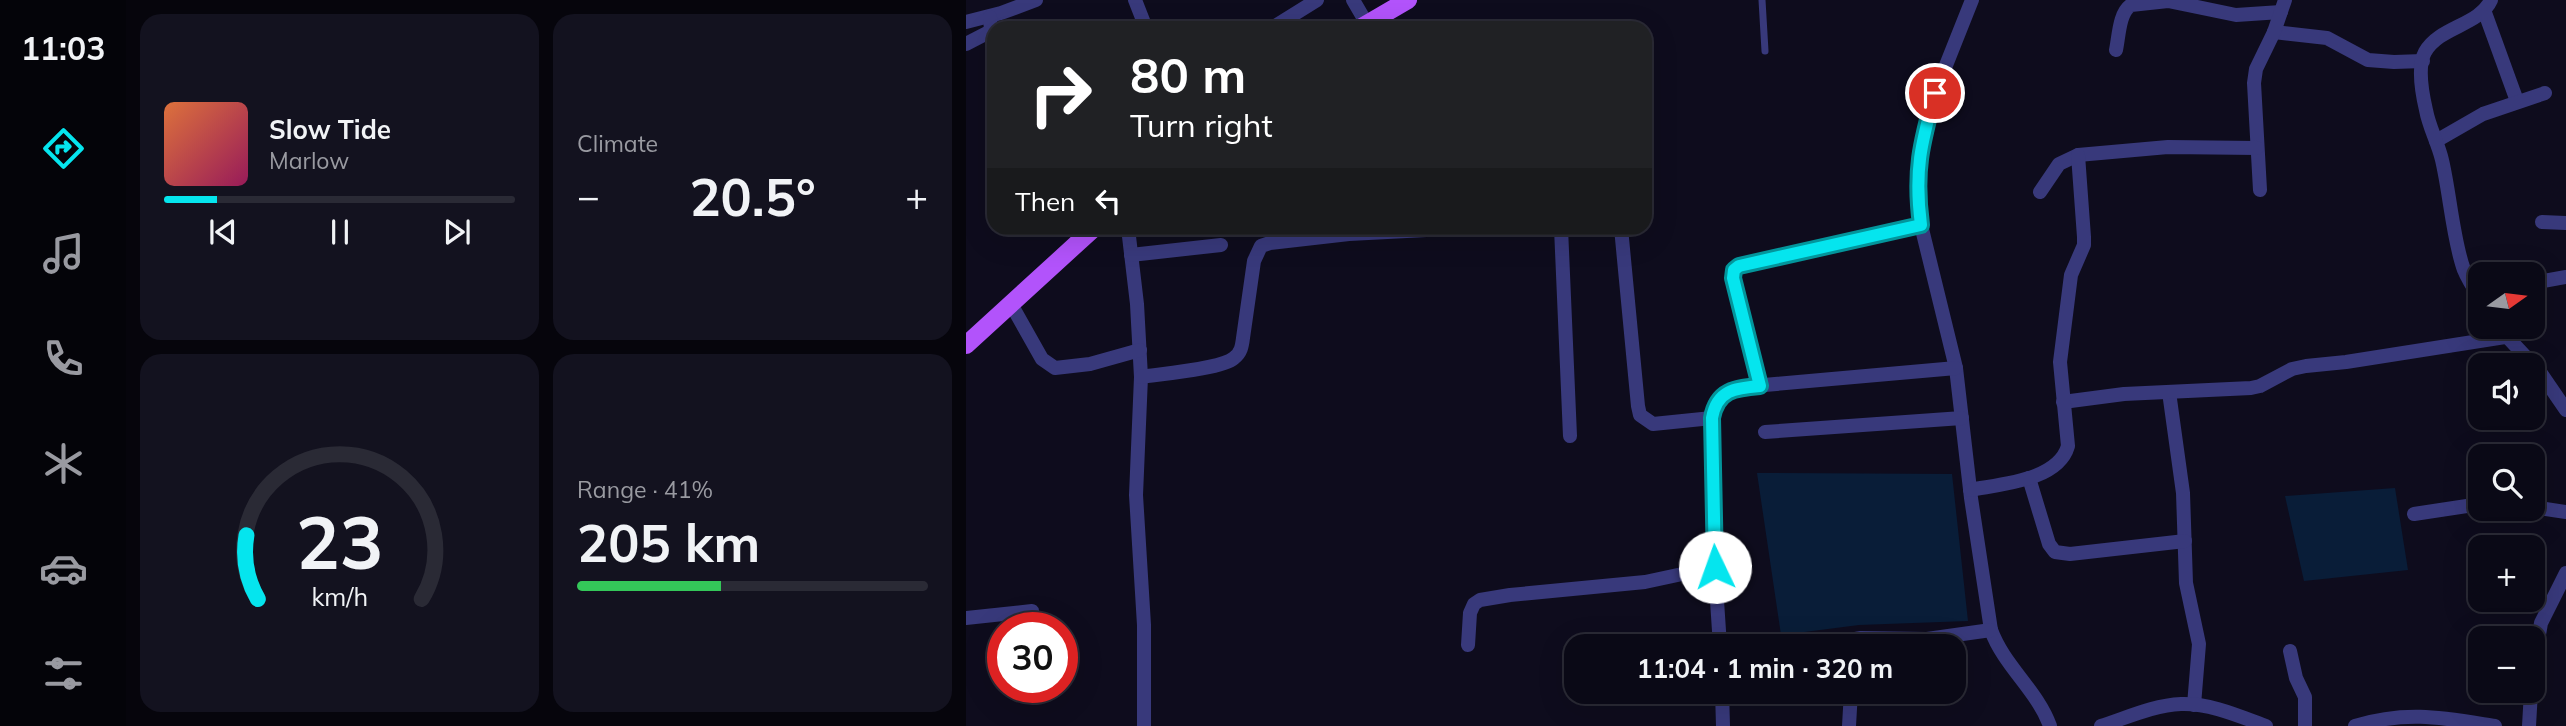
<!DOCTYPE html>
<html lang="en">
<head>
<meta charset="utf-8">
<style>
  :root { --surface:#0a0916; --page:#13121f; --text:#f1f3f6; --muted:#999aa1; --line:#2a2a35; --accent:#05e5ee }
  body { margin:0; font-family:Mulish,sans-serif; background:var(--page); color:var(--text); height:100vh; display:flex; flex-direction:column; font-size:26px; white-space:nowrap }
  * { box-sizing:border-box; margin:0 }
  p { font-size:23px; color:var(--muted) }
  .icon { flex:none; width:38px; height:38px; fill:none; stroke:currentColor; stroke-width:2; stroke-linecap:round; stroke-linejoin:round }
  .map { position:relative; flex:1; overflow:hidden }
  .sheet { display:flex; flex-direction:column; gap:14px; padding:14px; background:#06050c; width:840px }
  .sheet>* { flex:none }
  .banner { position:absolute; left:21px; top:21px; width:665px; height:214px; border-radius:21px; box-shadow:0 7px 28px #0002,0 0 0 2px var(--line); background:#202124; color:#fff; overflow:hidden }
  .needle { width:46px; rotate:76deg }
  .tools { position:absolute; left:1502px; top:262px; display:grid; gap:14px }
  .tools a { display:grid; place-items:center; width:77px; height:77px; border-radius:14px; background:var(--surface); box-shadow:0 7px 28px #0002,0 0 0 2px var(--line); font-size:35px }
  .speed { position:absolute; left:21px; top:612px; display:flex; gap:14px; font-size:35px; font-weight:700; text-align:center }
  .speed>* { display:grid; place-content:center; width:91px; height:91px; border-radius:50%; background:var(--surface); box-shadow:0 7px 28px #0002,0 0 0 2px var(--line); line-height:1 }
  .speed .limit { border:10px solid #d22; background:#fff; color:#111 }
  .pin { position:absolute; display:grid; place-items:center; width:60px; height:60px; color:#fff; margin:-30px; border:4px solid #fff; border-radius:50%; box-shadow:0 2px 7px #0007 }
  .me { position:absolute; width:77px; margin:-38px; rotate:357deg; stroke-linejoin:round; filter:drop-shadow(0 0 5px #0008) }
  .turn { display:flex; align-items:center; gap:24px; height:147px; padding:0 28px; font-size:32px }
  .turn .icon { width:91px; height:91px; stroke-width:2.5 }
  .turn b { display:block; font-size:49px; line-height:60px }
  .then { display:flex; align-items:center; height:66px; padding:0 28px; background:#0003; gap:14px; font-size:26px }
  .big { font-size:52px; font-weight:700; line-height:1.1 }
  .sheet .widget { flex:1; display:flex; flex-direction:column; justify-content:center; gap:10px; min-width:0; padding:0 24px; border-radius:21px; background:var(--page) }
  .sheet .dial { align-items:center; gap:0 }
  .dial svg { height:182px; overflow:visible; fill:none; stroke:var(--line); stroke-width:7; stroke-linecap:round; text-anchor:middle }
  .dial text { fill:var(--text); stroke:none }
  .song { display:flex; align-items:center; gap:21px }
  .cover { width:84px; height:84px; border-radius:10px; background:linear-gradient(135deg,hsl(20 70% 55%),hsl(330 70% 35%)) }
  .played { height:7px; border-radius:4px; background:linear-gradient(90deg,var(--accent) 15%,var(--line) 15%) }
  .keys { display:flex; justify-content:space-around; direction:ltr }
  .heat { display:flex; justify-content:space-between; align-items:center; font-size:38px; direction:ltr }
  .charge { height:10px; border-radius:5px; background:linear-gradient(90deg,#34c759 41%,var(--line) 0) }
  .sheet .tiles { flex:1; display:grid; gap:14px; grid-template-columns:repeat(2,1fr) }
  .trip { position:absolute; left:598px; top:634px; width:402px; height:70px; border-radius:21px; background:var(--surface); box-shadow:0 7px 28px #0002,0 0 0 2px var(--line); font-weight:700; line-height:70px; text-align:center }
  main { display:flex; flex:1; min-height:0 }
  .tab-bar { display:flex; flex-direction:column; width:126px; justify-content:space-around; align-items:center; background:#040409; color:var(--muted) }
  .tab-bar .icon { width:49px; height:49px }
  .tab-bar .on { color:var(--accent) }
  .tab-bar b { font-size:32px; color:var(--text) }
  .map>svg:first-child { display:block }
  .water { fill:#091d38 }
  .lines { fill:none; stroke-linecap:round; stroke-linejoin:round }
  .service { stroke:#38397b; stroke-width:7 }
  .minor { stroke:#38397b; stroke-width:14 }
  .primary { stroke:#b253fb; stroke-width:18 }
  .route-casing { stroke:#03959b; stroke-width:18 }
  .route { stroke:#05e5ee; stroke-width:12 }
</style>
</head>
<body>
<main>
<nav class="tab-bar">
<b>11:03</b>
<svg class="icon on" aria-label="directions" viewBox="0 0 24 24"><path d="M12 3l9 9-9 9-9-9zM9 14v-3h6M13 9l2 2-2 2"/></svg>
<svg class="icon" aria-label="music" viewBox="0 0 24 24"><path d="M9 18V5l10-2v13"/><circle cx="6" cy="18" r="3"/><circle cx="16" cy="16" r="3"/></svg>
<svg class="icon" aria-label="phone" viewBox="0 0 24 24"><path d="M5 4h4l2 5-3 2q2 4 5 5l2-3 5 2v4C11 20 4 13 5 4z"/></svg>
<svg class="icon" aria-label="climate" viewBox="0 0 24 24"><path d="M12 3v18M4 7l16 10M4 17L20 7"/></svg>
<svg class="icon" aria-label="car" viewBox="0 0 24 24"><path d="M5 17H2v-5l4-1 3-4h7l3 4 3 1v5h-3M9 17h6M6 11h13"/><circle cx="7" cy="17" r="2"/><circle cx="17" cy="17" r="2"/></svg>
<svg class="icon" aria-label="filters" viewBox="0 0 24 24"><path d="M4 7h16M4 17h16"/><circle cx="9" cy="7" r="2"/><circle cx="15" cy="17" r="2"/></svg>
</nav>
<section class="sheet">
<div class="tiles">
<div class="widget">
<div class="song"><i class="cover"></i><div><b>Slow Tide</b><p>Marlow</p></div></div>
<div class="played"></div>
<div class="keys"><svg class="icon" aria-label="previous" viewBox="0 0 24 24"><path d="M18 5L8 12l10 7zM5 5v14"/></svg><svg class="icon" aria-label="pause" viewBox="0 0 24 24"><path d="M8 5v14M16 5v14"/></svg><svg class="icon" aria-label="next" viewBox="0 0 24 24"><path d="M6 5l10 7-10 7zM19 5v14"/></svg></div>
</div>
<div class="widget"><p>Climate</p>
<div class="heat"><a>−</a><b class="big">20.5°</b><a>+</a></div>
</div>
<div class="widget dial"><svg viewBox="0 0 100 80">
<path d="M14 69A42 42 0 1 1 86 69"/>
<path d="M14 69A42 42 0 0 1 9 41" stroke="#05e5ee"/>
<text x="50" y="56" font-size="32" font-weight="700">23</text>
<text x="50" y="72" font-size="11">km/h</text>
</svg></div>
<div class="widget"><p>Range · 41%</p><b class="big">205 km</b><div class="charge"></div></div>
</div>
</section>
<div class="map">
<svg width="1600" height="726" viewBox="0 0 1600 726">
  <rect width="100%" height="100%" fill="#0e0c1d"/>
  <!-- water -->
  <g class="water">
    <polygon points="791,473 986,474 1002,621 893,625 815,635"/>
    <polygon points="1429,488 1442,570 1338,581 1319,496"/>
  </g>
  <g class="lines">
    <!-- service -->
    <polyline class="service" points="796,0 799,51"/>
    <!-- minor -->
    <g class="minor">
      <polyline points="169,0 180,28"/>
      <polyline points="387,0 401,24"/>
      <path d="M1006,0L969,93L952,167V196L955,225L990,368L1005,498L1025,630C1038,666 1071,690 1084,726"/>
      <polyline points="1518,10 1551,101"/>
      <polyline points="0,22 35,13 70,0"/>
      <polyline points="306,28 351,0"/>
      <polyline points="1308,32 1361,38 1402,60 1428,62 1457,61"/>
      <polyline points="0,44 25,31 24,17"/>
      <path d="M1150,50C1153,36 1153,13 1165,5L1202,1L1270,15L1315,12"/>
      <polyline points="1470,141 1517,114 1579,93"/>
      <polyline points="1294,190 1288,83 1290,69 1308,32 1319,0"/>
      <polyline points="1074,192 1093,164 1112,155 1202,147 1291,148"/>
      <polyline points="1576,222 1600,223"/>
      <polyline points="162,228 171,304 175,377 170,495 178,625 178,726"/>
      <polyline points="595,228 604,436"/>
      <polyline points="655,228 672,406 674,415 687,424 746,418"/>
      <polyline points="165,255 255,245"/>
      <polyline points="1566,283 1600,277"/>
      <path d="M1514,298C1508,289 1502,280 1498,270C1487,240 1484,194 1476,160C1472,143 1463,127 1460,110C1456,93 1451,67 1459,52C1474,26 1513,26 1525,0"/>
      <polyline points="45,304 76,359 89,368 124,364 174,350"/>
      <polyline points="1532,327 1574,372 1600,410"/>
      <path d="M175,377C194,374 256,369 268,358C275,353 276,346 277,338L288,261L295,246L304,243L383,234L499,228"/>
      <polyline points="794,386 767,278 768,270 773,266 955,225"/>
      <polyline points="1203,392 1217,493 1220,583 1233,644 1228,705"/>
      <polyline points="1097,402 1158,394 1285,388 1294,386 1326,369 1340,366 1380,362 1539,337"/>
      <polyline points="799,432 996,418"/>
      <polyline points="1063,478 1083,544 1089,552 1104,554 1219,541"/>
      <path d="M1004,490C1034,484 1092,481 1102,446L1094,362L1105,275L1118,245V237L1112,155"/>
      <polyline points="1566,507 1600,512"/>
      <polyline points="1448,514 1514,504"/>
      <polyline points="0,618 66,611"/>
      <polyline points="502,645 504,613 508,604 514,600 544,595 679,582 749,567"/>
      <polyline points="753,645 809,646"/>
      <path d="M754,646L747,540L746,418C750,392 763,390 787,386L990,368"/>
      <polyline points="849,646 895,638 961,639 1025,630"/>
      <polyline points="1324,651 1330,678 1339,697 1339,726"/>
      <polyline points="1566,676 1575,623 1600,573"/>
      <polyline points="756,691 757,726"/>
      <polyline points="883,726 885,691"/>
      <path d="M1135,726C1160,718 1188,705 1215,704C1244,703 1273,716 1300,726"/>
      <path d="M1389,726C1441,710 1478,718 1529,726"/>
      <polyline points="1563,726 1565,691"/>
    </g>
    <!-- primary -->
    <g class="primary">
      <polyline points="394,28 442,0"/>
      <polyline points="0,345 128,228"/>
    </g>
  </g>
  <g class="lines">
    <!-- route casing -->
    <g class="route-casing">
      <path id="route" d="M749,567L746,418C751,390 769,388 794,386L767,278L768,270L773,266L955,225C948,171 955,144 969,93"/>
    </g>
    <!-- route -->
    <use href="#route" class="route"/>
  </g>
</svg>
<div class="tools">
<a><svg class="needle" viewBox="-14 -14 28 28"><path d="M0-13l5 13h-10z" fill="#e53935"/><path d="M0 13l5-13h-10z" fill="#999aa1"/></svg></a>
<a><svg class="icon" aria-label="sound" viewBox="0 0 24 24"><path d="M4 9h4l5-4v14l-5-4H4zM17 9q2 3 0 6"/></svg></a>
<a><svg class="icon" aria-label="search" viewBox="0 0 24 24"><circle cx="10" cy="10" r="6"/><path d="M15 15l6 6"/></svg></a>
<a>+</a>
<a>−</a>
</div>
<div class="speed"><div class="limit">30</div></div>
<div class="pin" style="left:969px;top:93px;background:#d93025"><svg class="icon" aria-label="arrive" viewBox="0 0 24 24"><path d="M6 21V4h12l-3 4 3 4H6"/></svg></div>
<svg class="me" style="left:749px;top:567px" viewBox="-20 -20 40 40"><circle r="19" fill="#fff"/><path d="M0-13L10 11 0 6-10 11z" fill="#05e5ee"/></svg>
<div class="trip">11:04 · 1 min · 320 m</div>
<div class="banner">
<div class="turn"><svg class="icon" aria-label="right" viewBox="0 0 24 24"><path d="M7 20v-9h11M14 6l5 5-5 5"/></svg><div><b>80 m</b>Turn right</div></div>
<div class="then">Then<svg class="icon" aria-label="left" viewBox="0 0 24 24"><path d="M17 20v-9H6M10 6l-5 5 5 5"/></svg></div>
</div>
</div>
</main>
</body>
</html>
